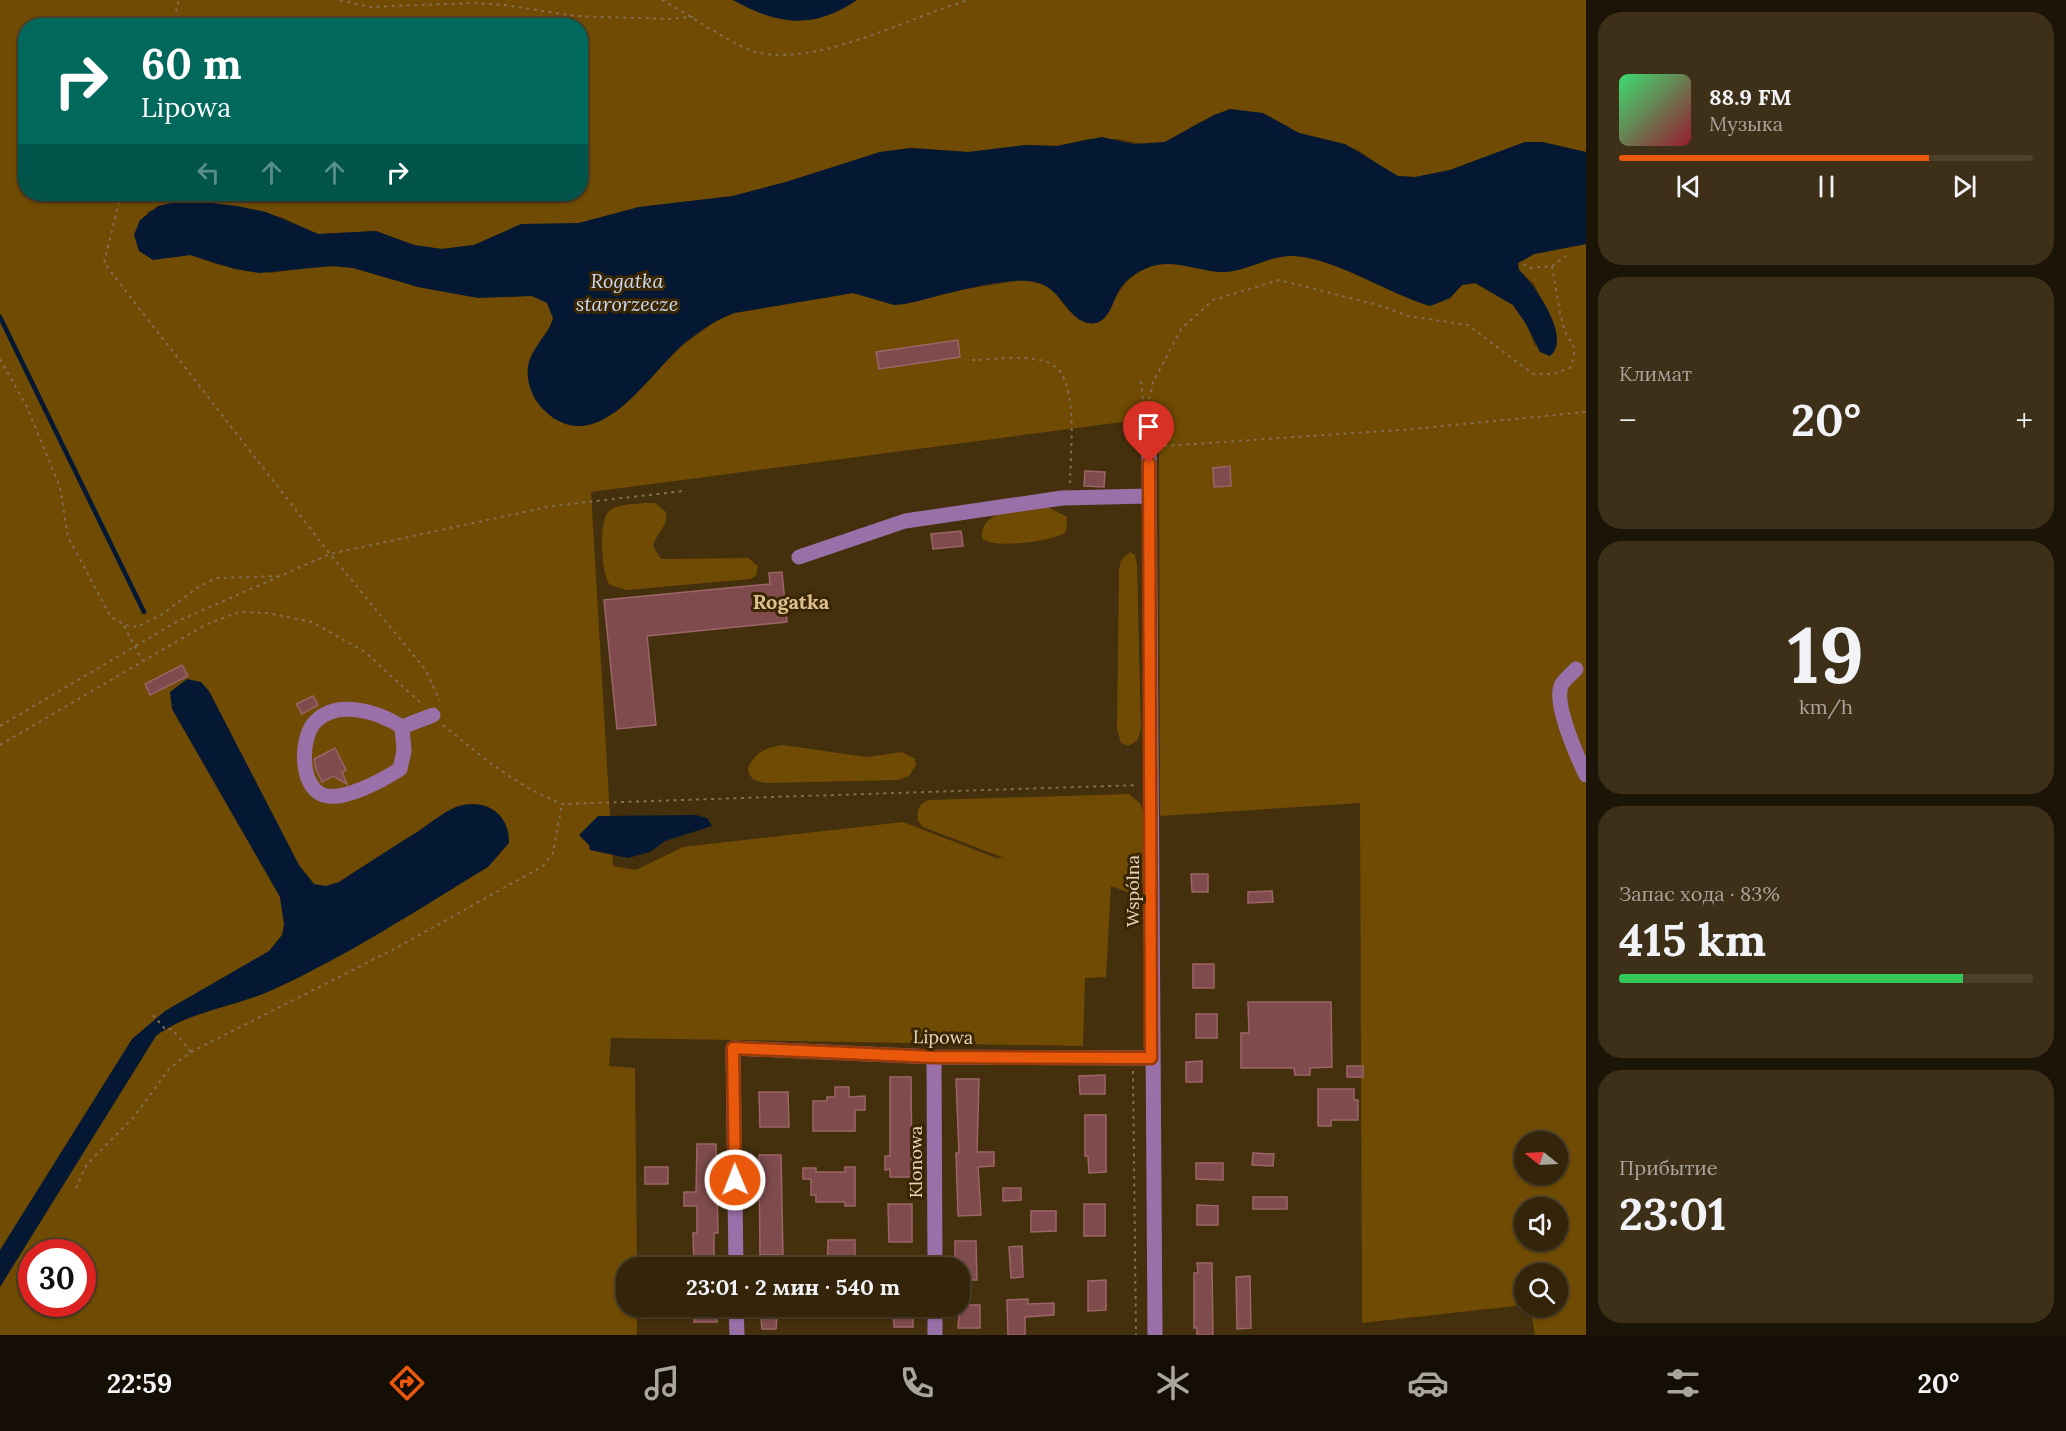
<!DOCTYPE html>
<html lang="ru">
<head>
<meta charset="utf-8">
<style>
  :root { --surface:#33240a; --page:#3e3018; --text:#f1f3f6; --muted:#a9a49c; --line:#4e412b; --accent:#ea580c }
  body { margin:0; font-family:Lora,serif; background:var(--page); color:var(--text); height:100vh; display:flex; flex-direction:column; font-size:22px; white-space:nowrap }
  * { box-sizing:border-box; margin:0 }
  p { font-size:20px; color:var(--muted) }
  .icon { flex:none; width:33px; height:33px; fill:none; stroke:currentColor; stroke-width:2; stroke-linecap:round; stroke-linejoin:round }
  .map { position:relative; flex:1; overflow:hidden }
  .panel { display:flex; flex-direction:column; gap:12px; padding:12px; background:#1c1406; width:480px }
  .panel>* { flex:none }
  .top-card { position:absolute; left:18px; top:18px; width:570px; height:183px; border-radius:24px; box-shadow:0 2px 4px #0004,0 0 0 2px var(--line); background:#00695c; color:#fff; overflow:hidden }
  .needle { width:39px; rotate:288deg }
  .fabs { position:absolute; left:1514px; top:1131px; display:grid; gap:12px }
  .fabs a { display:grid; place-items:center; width:54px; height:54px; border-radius:50%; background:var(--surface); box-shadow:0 2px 4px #0004,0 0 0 2px var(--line); font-size:30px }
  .speed { position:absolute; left:18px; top:1239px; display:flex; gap:12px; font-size:30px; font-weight:700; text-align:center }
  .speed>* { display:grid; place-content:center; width:78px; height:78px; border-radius:50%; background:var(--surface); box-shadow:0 2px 4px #0004,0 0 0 2px var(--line); line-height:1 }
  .speed .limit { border:9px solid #d22; background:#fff; color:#111 }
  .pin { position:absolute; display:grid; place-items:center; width:51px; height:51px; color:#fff; margin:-62px -26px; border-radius:50% 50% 50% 0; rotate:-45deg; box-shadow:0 0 6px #0007 }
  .pin .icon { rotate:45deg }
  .me { position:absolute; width:66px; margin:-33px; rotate:359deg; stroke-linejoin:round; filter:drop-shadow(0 0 4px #0008) }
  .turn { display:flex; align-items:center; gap:21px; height:126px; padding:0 24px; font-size:27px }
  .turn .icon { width:78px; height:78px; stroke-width:2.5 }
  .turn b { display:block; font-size:42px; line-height:51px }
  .lanes { display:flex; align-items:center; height:57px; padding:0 24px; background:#0003; justify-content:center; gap:30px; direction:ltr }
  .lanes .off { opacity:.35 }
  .big { font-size:45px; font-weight:700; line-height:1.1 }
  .panel .widget { flex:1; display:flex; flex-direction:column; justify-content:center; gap:9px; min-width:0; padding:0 21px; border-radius:24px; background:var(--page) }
  .panel .dial { align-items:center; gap:0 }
  .dial b { font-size:78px; line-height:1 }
  .song { display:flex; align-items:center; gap:18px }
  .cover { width:72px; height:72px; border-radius:9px; background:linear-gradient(135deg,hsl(140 70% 55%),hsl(350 70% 35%)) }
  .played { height:6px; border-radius:3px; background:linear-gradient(90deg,var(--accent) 75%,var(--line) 75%) }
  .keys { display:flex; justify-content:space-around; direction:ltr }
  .heat { display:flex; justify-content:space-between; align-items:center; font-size:33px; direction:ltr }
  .charge { height:9px; border-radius:4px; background:linear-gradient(90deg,#34c759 83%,var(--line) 0) }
  .trip { position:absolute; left:616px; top:1257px; width:354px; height:60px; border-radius:24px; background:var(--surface); box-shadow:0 2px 4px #0004,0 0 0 2px var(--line); font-weight:700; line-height:60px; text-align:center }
  .tabs { display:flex; height:96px; justify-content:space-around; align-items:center; background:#140e04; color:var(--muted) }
  .tabs .icon { width:42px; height:42px }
  .tabs .selected { color:var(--accent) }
  .tabs b { font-size:27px; color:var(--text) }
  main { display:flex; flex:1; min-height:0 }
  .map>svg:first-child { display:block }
  .green { fill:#6f4b03; fill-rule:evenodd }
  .water { fill:#041834 }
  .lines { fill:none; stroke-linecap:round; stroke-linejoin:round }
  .stream { stroke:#041834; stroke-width:4.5 }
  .building { fill:#7f4b4d; stroke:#9c6567; stroke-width:1.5 }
  .path { stroke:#826f51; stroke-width:2; stroke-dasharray:3 4.5; stroke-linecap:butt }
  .minor { stroke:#9a70a9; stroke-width:15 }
  .route-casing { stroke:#983908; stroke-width:15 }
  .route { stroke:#ea580c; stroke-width:10 }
  .labels { text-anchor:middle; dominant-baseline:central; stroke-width:6; stroke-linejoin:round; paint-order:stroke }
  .street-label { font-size:18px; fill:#e7d7c0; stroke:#3a2603 }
  .water-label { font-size:20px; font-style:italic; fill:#cadaf2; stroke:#3a2603 }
  .neighbourhood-label { font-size:20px; font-weight:bold; fill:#dfc091; stroke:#3a2603 }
</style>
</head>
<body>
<main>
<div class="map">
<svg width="1586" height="1335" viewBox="0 0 1586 1335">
  <rect width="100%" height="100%" fill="#44300d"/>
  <!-- green -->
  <g class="green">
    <path d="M0,0H1586V152L1542,142H1525L1450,170L1415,177L1398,176L1384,169L1358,150L1299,133L1263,113L1200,122L1165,142L1148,145L1117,139H1088L1057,146L1026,145L968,152L911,148L880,152L786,182L733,196L639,207L579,223L497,235L474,245L442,249L414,245L376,231L318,234L281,217L202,201L172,202L147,212L169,258L190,255L219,265L271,273L309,267L343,266L379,274L418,287L465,295L524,294L541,299L547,303L553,318L551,326L539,342L535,399L553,418L616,412L683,345L717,320L734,313L853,293L865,294L885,302L1023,280C1064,286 1053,301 1079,319L1109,313C1120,283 1141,260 1176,264C1190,266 1203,270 1217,271C1244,273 1270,253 1297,256C1340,261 1388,293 1430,306L1450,298L1462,285L1475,283L1513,305L1527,324L1535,346L1556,331L1534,284L1519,270L1518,263L1534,254L1586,244V1335H1535L1530,1307L1557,1306V1274H1524V1305L1362,1323L1360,803L1160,816L1159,440C1155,427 1150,423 1137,420L591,492L613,866L636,870L683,847L903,822L996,858H1004L923,827L918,821C916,811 919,803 929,800L1129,794L1141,804L1143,814L1144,879L1141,887L1130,893L1111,886L1106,977L1085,978L1083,1046L611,1038L609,1066L635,1068L637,1267L627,1268V1306L637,1307V1335H0ZM26,26H580V194H26ZM1524,1142H1557V1174H1524ZM1524,1208H1557V1240H1524ZM32,1252H82V1304H32Z"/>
    <path d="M646,503H655L666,512C669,526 656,533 653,546L661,559L748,558L758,566L756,576L750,579L627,590L610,585C601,573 598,522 609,511C617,504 635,504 646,503Z"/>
    <path d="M1035,505L1050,508L1067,517L1066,532C1055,541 992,550 982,538C980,511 1016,510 1035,505Z"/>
    <polygon points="1130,552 1135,555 1137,564 1141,729 1137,741 1128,746 1121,743 1117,729 1119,570 1121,560"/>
    <path d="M783,745L866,757L902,752L915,759L916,765L909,776L899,780L769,783C758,782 749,781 748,768C755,753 766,747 783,745Z"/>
  </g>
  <!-- water -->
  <g class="water">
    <path d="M733,0H857C813,30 777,25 733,0Z"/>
    <path d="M1230,109L1263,113L1299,133L1345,144L1398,176L1415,177L1450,170L1525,142H1542L1586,152V244L1534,254L1518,263L1519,270C1534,284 1573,338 1550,356L1540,352L1526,324L1513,305L1475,283L1462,285L1450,298L1430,306C1389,294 1335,258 1294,256C1267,255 1245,274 1218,272C1195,270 1170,258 1147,268C1137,272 1127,279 1121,287C1113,298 1111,319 1096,323C1069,328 1064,287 1035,282C1004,275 938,297 905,304L894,305L853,293L734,313C714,321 697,332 680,347C646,379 597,458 546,412C533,401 526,383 528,367C531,347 548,337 553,318L547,303L532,296L478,298L418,287L353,268L332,266L259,273L235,269L190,255L153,260L139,251L134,235L140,220L158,206L186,200L237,206L266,212L318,234L376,231L414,245L442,249L474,245L521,224L579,223L639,207L733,196L786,182L880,152L911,148L968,152L1026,145L1057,146L1102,137L1133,144L1165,142L1214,115Z"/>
    <path d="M187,679L201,682L209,691L299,865L314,884L326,886L339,882C365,865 391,848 417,832C429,824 442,813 456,807C484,797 510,813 509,843L488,867C417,910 346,957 270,991C233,1007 187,1012 156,1036L0,1287V1250L132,1039L165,1011L269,951L282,935L284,925L280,897L172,709L170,692Z"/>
    <polygon points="696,815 707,818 712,826 665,841 650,852 628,858 590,850 589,845 579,835 598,816"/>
  </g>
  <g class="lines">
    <!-- stream -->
    <polyline class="stream" points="0,317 144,612"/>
  </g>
  <!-- building -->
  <g class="building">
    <polygon points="958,340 960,357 879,369 876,352"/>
    <polygon points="1230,466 1231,486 1214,487 1213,468"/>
    <polygon points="1085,471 1105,472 1104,487 1084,486"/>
    <polygon points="961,531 963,546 933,549 931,534"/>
    <polygon points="782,572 787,622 647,636 656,725 617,729 604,600 770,584 769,573"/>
    <polygon points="182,665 188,676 150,695 145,684"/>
    <polygon points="313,696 318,705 302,714 296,704"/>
    <polygon points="335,748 346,770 342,772 347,784 333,776 322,782 316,769 314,759"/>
    <polygon points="1191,874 1208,874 1208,892 1192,892"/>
    <polygon points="1272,891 1273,902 1248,903 1248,892"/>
    <rect x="1193" y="964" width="21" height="24"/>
    <polygon points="1248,1002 1331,1002 1332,1067 1310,1068 1310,1075 1295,1075 1294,1068 1241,1068 1241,1033 1249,1033"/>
    <rect x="1196" y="1014" width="21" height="24"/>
    <polygon points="1202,1061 1202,1082 1186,1082 1186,1062"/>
    <rect x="1347" y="1066" width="16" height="11"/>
    <polygon points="1105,1075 1105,1094 1080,1094 1079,1076"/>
    <polygon points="890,1077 911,1077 912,1177 890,1177 890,1169 885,1170 885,1156 890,1156"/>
    <polygon points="956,1079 979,1079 977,1152 994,1152 994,1166 978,1167 981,1215 958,1216 956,1153 959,1153"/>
    <polygon points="835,1087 849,1087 849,1097 865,1096 865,1110 855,1110 855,1131 813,1131 813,1101 827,1101 827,1097 835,1097"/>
    <polygon points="1318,1089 1354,1089 1354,1100 1358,1100 1358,1120 1331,1120 1331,1126 1318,1126"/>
    <polygon points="759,1092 788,1092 789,1127 760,1127"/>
    <polygon points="1085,1115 1106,1115 1106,1172 1089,1173 1088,1156 1085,1156"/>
    <polygon points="697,1144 716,1144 718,1233 714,1233 714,1268 694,1268 693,1233 697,1233 697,1206 684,1206 684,1192 696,1192"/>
    <polygon points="1253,1153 1274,1154 1273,1166 1252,1165"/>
    <polygon points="759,1155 781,1155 783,1255 760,1255"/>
    <polygon points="1196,1163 1223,1163 1223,1180 1196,1179"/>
    <rect x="645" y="1167" width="23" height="17"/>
    <polygon points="845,1167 855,1167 855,1206 845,1206 845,1202 816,1202 816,1195 811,1195 811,1179 803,1179 803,1168 816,1168 816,1172 845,1172"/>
    <polygon points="1003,1188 1021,1188 1021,1200 1003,1201"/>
    <rect x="1253" y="1197" width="34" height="12"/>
    <polygon points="888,1204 912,1204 912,1242 889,1242"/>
    <rect x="1084" y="1204" width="21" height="32"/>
    <polygon points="1197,1205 1218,1206 1218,1225 1197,1225"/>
    <polygon points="1031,1211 1056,1211 1056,1231 1031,1232"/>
    <polygon points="828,1240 855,1240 855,1268 827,1268"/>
    <polygon points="955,1241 976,1241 977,1280 960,1280 960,1268 955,1268"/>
    <polygon points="1022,1246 1023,1277 1011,1278 1009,1247"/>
    <polygon points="1197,1263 1212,1263 1213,1335 1197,1335 1197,1328 1194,1328 1194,1273 1198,1273"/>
    <polygon points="1250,1276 1251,1328 1237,1329 1236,1277"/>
    <polygon points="1106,1280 1106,1310 1088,1311 1088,1281"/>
    <polygon points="1028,1299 1028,1304 1054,1303 1054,1315 1025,1317 1025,1335 1008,1335 1007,1300"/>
    <polygon points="960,1305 980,1305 980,1328 958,1328"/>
    <rect x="694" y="1306" width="23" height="16"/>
    <polygon points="778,1306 776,1329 762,1329 760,1307"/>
    <polygon points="893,1306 913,1306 913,1327 894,1327"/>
  </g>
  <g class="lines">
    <!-- path -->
    <g class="path">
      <polyline points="340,0 370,7 472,3 505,5 575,16 669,19 693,17"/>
      <path d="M662,0C690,15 717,35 745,48C804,75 910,16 969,0"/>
      <polyline points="172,26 179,0"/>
      <polyline points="121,194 104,263 330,554 425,669 440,701"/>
      <polyline points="1552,266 1566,256"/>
      <polyline points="0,359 26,405 60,487 68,537 111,617 125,625 137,627 161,615 197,588 216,578 278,576"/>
      <path d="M972,360C996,360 1029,353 1051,364C1080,378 1070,454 1070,483"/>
      <polyline points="1141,381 1146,433"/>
      <polyline points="1146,414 1153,382 1181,329 1213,300 1279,280 1378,305 1408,316 1468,325 1533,374 1553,374 1570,368 1574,358 1574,347 1565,332 1560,313 1552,266 1529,268 1522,263"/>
      <polyline points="1164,446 1413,429 1586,412"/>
      <polyline points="124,626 142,660"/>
      <path d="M443,725C481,756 516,786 562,804L1138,785"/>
      <polyline points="0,726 178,621 330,554 552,506 684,491"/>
      <polyline points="0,745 205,625 239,612 267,613 312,622 365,652 422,704"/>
      <polyline points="153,1015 166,1030 172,1029 191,1052"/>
      <polyline points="1133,1071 1136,1335"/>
      <polyline points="76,1188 87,1164 133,1118 169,1069 191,1052 398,947 543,866 553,853 562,804"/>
    </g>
    <!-- minor -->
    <g class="minor">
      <polyline points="1149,447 1155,1335"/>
      <polyline points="799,557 905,521 1062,498 1149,496"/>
      <path d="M1576,669C1572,674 1563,680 1561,686C1554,705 1577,756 1586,775"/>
      <path d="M402,727L404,751L400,769C383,780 343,802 323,795C299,786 300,736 316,721C338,699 379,712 402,727L433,715"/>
      <polyline points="934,1057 935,1268"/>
      <polyline points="736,1268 733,1048 934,1057 1151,1058"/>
      <polyline points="736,1306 737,1335"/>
      <polyline points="935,1306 935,1335"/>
    </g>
  </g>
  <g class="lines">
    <!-- route casing -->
    <g class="route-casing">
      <polyline id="route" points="735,1180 733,1048 934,1057 1151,1058 1149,463"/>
    </g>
    <!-- route -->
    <use href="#route" class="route"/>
  </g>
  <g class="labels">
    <!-- street labels -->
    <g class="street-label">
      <text transform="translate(1132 891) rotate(-90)">Wspólna</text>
      <text transform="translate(943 1037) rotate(1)">Lipowa</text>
      <text transform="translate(915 1162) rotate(-90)">Klonowa</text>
    </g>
    <!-- water labels -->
    <g class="water-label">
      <text x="627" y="280">Rogatka<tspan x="627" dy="23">starorzecze</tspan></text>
    </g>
    <!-- neighbourhood labels -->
    <g class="neighbourhood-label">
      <text x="791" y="601">Rogatka</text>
    </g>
  </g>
</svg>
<div class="fabs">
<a><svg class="needle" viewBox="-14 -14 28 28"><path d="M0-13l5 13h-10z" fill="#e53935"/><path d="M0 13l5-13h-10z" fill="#a9a49c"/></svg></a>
<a><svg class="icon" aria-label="sound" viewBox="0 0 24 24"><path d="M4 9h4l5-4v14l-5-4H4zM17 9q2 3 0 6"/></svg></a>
<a><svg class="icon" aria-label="search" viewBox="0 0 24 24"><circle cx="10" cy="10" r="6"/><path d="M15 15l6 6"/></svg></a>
</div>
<div class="speed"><div class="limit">30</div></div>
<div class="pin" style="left:1149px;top:463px;background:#d93025"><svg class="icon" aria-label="arrive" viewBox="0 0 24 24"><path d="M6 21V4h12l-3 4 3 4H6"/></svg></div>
<svg class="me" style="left:735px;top:1180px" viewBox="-20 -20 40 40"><circle r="17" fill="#ea580c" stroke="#fff" stroke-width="3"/><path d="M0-11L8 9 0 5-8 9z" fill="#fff"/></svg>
<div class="trip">23:01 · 2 мин · 540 m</div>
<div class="top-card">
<div class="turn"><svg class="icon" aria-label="right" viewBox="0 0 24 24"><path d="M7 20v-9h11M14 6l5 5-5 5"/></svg><div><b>60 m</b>Lipowa</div></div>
<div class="lanes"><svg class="icon off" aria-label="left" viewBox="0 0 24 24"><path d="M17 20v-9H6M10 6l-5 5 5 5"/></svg><svg class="icon off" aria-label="ahead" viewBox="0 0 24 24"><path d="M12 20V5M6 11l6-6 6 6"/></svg><svg class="icon off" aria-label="ahead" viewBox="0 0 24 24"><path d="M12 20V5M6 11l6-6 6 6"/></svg><svg class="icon" aria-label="right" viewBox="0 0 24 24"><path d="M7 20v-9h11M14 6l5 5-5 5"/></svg></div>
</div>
</div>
<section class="panel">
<div class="widget">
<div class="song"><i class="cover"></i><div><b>88.9 FM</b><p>Музыка</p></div></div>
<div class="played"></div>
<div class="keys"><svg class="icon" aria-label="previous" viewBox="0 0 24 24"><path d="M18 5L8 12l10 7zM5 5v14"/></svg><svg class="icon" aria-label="pause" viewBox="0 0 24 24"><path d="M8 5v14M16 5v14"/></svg><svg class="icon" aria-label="next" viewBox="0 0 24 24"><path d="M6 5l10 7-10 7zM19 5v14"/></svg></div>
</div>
<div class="widget"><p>Климат</p>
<div class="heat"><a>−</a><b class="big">20°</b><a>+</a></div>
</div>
<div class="widget dial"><b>19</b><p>km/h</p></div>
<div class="widget"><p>Запас хода · 83%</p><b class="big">415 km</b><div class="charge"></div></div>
<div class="widget"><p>Прибытие</p><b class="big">23:01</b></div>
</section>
</main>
<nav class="tabs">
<b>22:59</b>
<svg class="icon selected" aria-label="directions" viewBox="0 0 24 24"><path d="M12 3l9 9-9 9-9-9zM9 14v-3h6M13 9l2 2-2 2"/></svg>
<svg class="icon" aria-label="music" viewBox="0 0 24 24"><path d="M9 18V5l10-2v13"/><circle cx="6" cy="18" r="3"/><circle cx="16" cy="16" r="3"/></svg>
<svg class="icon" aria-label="phone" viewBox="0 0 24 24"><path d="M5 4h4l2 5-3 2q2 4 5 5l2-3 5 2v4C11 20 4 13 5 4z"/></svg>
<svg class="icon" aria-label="climate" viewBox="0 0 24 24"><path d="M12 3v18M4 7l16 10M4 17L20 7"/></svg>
<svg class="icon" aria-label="car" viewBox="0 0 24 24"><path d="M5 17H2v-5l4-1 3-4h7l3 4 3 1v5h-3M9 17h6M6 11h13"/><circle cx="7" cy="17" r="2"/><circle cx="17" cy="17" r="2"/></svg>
<svg class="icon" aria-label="filters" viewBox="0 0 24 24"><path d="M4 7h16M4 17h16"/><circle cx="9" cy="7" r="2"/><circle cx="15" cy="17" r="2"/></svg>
<b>20°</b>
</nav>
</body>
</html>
